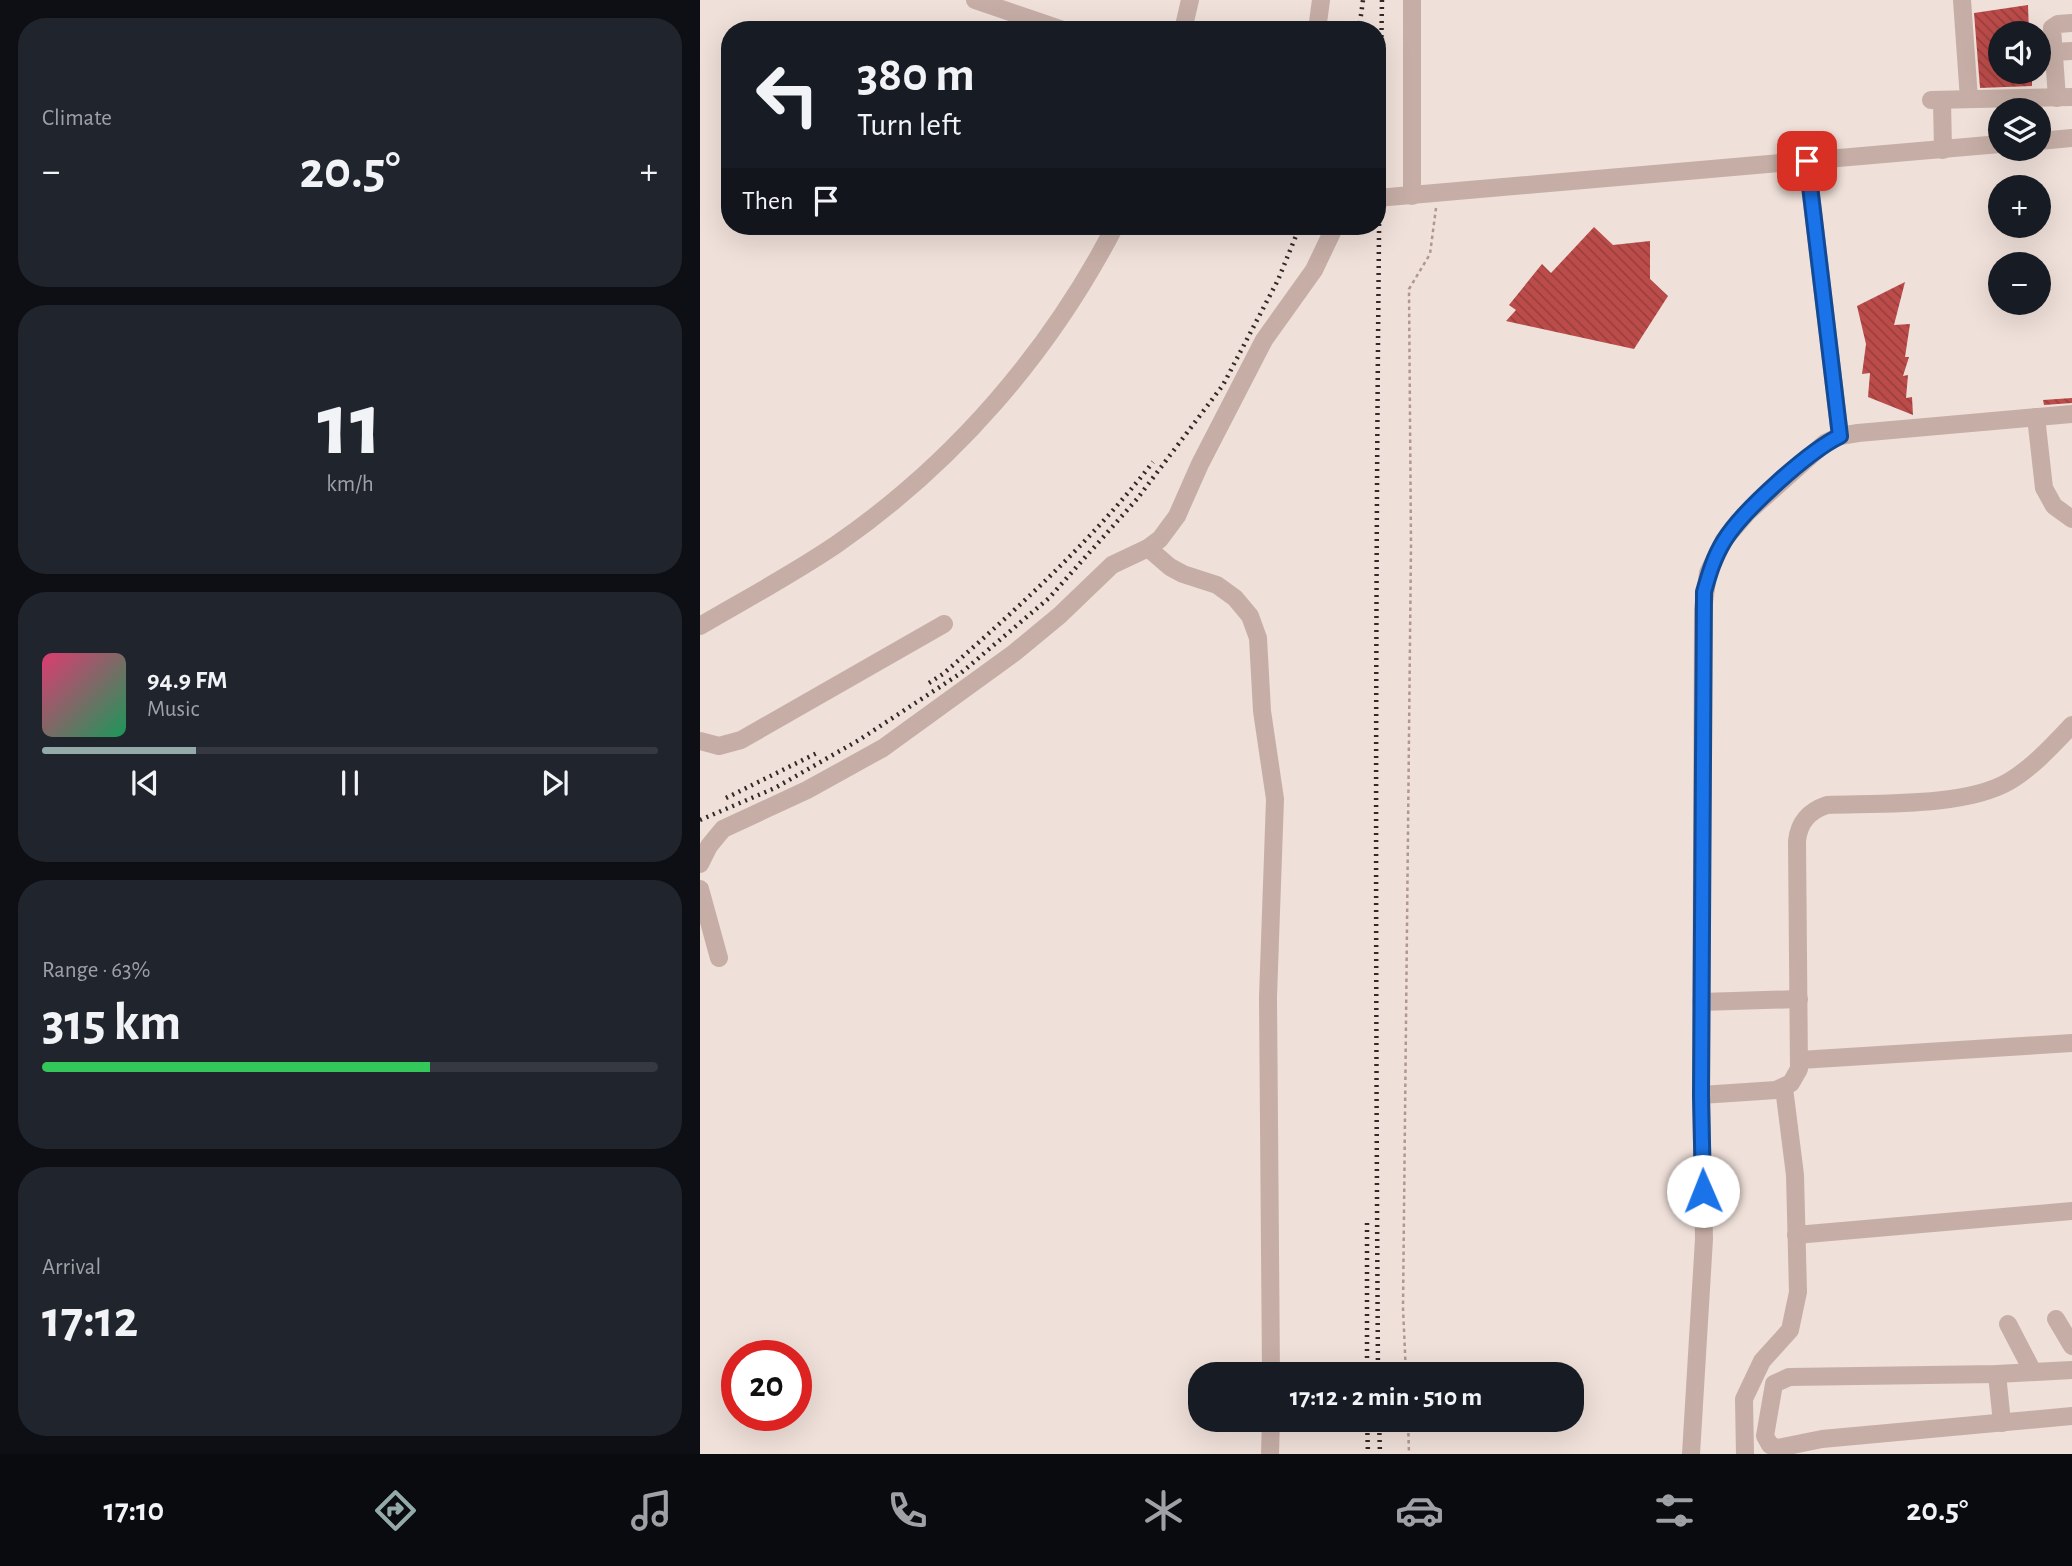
<!DOCTYPE html>
<html lang="en">
<head>
<meta charset="utf-8">
<style>
  :root { --surface:#171b24; --page:#20242c; --text:#f1f3f6; --muted:#9ea1a6; --line:#363941; --accent:#93aaa8 }
  body { margin:0; font-family:"Alegreya Sans",sans-serif; background:var(--page); color:var(--text); height:100vh; display:flex; flex-direction:column; font-size:26px; white-space:nowrap }
  * { box-sizing:border-box; margin:0 }
  p { font-size:23px; color:var(--muted) }
  .icon { flex:none; width:38px; height:38px; fill:none; stroke:currentColor; stroke-width:2; stroke-linecap:round; stroke-linejoin:round }
  .map { position:relative; flex:1; overflow:hidden }
  .drawer { display:flex; flex-direction:column; gap:18px; padding:18px; background:#0d0f14; width:700px }
  .drawer>* { flex:none }
  .hud { position:absolute; left:21px; top:21px; width:665px; height:214px; border-radius:28px; box-shadow:0 7px 28px #0002; background:#171b24; color:var(--text); overflow:hidden }
  .controls { position:absolute; left:1288px; top:21px; display:grid; gap:14px }
  .controls a { display:grid; place-items:center; width:63px; height:63px; border-radius:50%; background:var(--surface); box-shadow:0 7px 28px #0002; font-size:35px }
  .speed { position:absolute; left:21px; top:1340px; display:flex; gap:14px; font-size:35px; font-weight:700; text-align:center }
  .speed>* { display:grid; place-content:center; width:91px; height:91px; border-radius:50%; background:var(--surface); box-shadow:0 7px 28px #0002; line-height:1 }
  .speed .limit { border:10px solid #d22; background:#fff; color:#111 }
  .pin { position:absolute; display:grid; place-items:center; width:60px; height:60px; color:#fff; margin:-30px; border-radius:14px; box-shadow:0 4px 10px #0006 }
  .me { position:absolute; width:77px; margin:-38px; rotate:359deg; stroke-linejoin:round; filter:drop-shadow(0 0 5px #0008) }
  .turn { display:flex; align-items:center; gap:24px; height:147px; padding:0 21px; font-size:32px }
  .turn .icon { width:91px; height:91px; stroke-width:2.5 }
  .turn b { display:block; font-size:49px; line-height:60px }
  .then { display:flex; align-items:center; height:66px; padding:0 21px; background:#0003; gap:14px; font-size:26px }
  .big { font-size:52px; font-weight:700; line-height:1.1 }
  .drawer .widget { flex:1; display:flex; flex-direction:column; justify-content:center; gap:10px; min-width:0; padding:0 24px; border-radius:28px; background:var(--page) }
  .drawer .dial { align-items:center; gap:0 }
  .dial b { font-size:91px; line-height:1 }
  .song { display:flex; align-items:center; gap:21px }
  .cover { width:84px; height:84px; border-radius:10px; background:linear-gradient(135deg,hsl(340 70% 55%),hsl(150 70% 35%)) }
  .played { height:7px; border-radius:4px; background:linear-gradient(90deg,var(--accent) 25%,var(--line) 25%) }
  .keys { display:flex; justify-content:space-around; direction:ltr }
  .heat { display:flex; justify-content:space-between; align-items:center; font-size:38px; direction:ltr }
  .charge { height:10px; border-radius:5px; background:linear-gradient(90deg,#34c759 63%,var(--line) 0) }
  .trip { position:absolute; left:488px; top:1362px; width:396px; height:70px; border-radius:28px; background:var(--surface); box-shadow:0 7px 28px #0002; font-weight:700; line-height:70px; text-align:center }
  .menu { display:flex; height:112px; justify-content:space-around; align-items:center; background:#090b0e; color:var(--muted) }
  .menu .icon { width:49px; height:49px }
  .menu .on { color:var(--accent) }
  .menu b { font-size:32px; color:var(--text) }
  main { display:flex; flex:1; min-height:0 }
  .map>svg:first-child { display:block }
  .building { fill:url(#building-back-hatch) }
  .lines { fill:none; stroke-linecap:round; stroke-linejoin:round }
  .path { stroke:#b19791; stroke-width:2.5; stroke-dasharray:3.5 3.5; stroke-linecap:butt }
  .minor { stroke:#c6aea6; stroke-width:18 }
  .rail { stroke:#332827; stroke-width:4.5; stroke-dasharray:2 5; stroke-linecap:butt }
  .route-casing { stroke:#114b97; stroke-width:18 }
  .route { stroke:#1a73e8; stroke-width:12 }
</style>
</head>
<body>
<main>
<section class="drawer">
<div class="widget"><p>Climate</p>
<div class="heat"><a>−</a><b class="big">20.5°</b><a>+</a></div>
</div>
<div class="widget dial"><b>11</b><p>km/h</p></div>
<div class="widget">
<div class="song"><i class="cover"></i><div><b>94.9 FM</b><p>Music</p></div></div>
<div class="played"></div>
<div class="keys"><svg class="icon" aria-label="previous" viewBox="0 0 24 24"><path d="M18 5L8 12l10 7zM5 5v14"/></svg><svg class="icon" aria-label="pause" viewBox="0 0 24 24"><path d="M8 5v14M16 5v14"/></svg><svg class="icon" aria-label="next" viewBox="0 0 24 24"><path d="M6 5l10 7-10 7zM19 5v14"/></svg></div>
</div>
<div class="widget"><p>Range · 63%</p><b class="big">315 km</b><div class="charge"></div></div>
<div class="widget"><p>Arrival</p><b class="big">17:12</b></div>
</section>
<div class="map">
<svg width="1372" height="1454" viewBox="0 0 1372 1454">
  <defs>
    <pattern id="building-back-hatch" width="6" height="6" patternUnits="userSpaceOnUse" patternTransform="scale(1.75)"><rect width="6" height="6" fill="#bc4c4a"/><path d="M-1 5l2 2M0 0l6 6M5-1l2 2" fill="none" stroke="#993f3e"/></pattern>
  </defs>
  <rect width="100%" height="100%" fill="#efe0d9"/>
  <!-- building -->
  <g class="building">
    <polygon points="1328,5 1329,33 1300,33 1300,72 1332,72 1332,86 1280,88 1274,13"/>
    <polygon points="894,227 913,245 950,241 950,279 968,296 934,349 806,321 816,310 809,305 842,264 851,273"/>
    <polygon points="1205,282 1194,325 1210,324 1205,357 1209,357 1203,376 1208,375 1206,398 1212,397 1213,415 1168,397 1170,373 1162,374 1166,344 1157,306"/>
    <polygon points="1372,398 1372,403 1344,405 1343,400"/>
  </g>
  <g class="lines">
    <!-- path -->
    <g class="path">
      <polyline points="706,1374 703,1308 711,545 709,289 730,254 736,208"/>
      <polyline points="708,1419 709,1454"/>
    </g>
    <!-- minor -->
    <g class="minor">
      <polyline points="275,0 363,30"/>
      <polyline points="712,0 712,196"/>
      <polyline points="1262,0 1269,99"/>
      <polyline points="483,30 490,0"/>
      <polyline points="617,30 621,0"/>
      <polyline points="1353,52 1372,51"/>
      <polyline points="1357,98 1352,28 1358,24 1372,23"/>
      <polyline points="1231,100 1372,97"/>
      <polyline points="1242,100 1243,150"/>
      <polyline points="1339,141 1372,138"/>
      <polyline points="1107,161 1140,436"/>
      <polyline points="677,198 1300,144"/>
      <polyline points="1336,417 1344,488 1354,506 1372,519"/>
      <polyline points="448,548 470,567 483,574 517,585 535,598 550,616 558,638 562,711 575,799 568,997 571,1374"/>
      <path d="M0,626C46,599 93,574 137,544C254,463 350,352 415,226"/>
      <polyline points="0,741 19,746 41,740 244,624"/>
      <polyline points="0,864 9,846 23,829 107,790 183,748 314,653 360,615 412,565 448,548 460,539 477,516 500,464 564,340 614,270 635,226"/>
      <polyline points="0,889 19,958"/>
      <polyline points="1001,1002 1099,999"/>
      <polyline points="1100,1060 1372,1043"/>
      <path d="M1001,1095L1076,1090L1091,1083L1099,1069L1097,841C1099,822 1109,811 1127,805C1178,803 1264,807 1308,782C1331,769 1353,745 1372,725"/>
      <polyline points="1096,1235 1372,1211"/>
      <polyline points="1356,1319 1372,1346"/>
      <polyline points="1308,1324 1333,1372"/>
      <polyline points="1372,1370 1297,1374 1089,1377 1074,1384 1065,1436 1070,1445 1078,1448 1122,1439 1372,1416"/>
      <polyline points="1297,1374 1302,1423"/>
      <polyline points="570,1454 571,1419"/>
      <polyline points="991,1454 1004,1239 1001,1095 1003,610 1008,573 1024,540 1048,512 1125,443 1140,436 1158,433 1372,414"/>
      <polyline points="1045,1454 1044,1399 1062,1361 1090,1330 1098,1292 1095,1175 1084,1088"/>
    </g>
    <!-- rail -->
    <g class="rail">
      <polyline points="659,30 663,0"/>
      <path d="M229,683L243,674C318,608 391,542 453,462"/>
      <polyline points="26,798 117,753"/>
      <polyline points="0,820 75,788 159,740 261,673 349,598 437,499 523,385 578,280 600,226"/>
      <polyline points="667,1223 667,1374"/>
      <path d="M678,1374C675,916 675,458 682,0"/>
      <polyline points="667,1419 668,1454"/>
      <polyline points="679,1419 680,1454"/>
    </g>
  </g>
  <g class="lines">
    <!-- route casing -->
    <g class="route-casing">
      <path id="route" d="M1003,1191L1001,1095L1004,592C1009,574 1014,557 1024,541C1042,511 1109,451 1140,436L1107,161"/>
    </g>
    <!-- route -->
    <use href="#route" class="route"/>
  </g>
</svg>
<div class="controls">
<a><svg class="icon" aria-label="sound" viewBox="0 0 24 24"><path d="M4 9h4l5-4v14l-5-4H4zM17 9q2 3 0 6"/></svg></a>
<a><svg class="icon" aria-label="layers" viewBox="0 0 24 24"><path d="M12 4l9 5-9 5-9-5zM3 14l9 5 9-5"/></svg></a>
<a>+</a>
<a>−</a>
</div>
<div class="speed"><div class="limit">20</div></div>
<div class="pin" style="left:1107px;top:161px;background:#d93025"><svg class="icon" aria-label="arrive" viewBox="0 0 24 24"><path d="M6 21V4h12l-3 4 3 4H6"/></svg></div>
<svg class="me" style="left:1003px;top:1191px" viewBox="-20 -20 40 40"><circle r="19" fill="#fff"/><path d="M0-13L10 11 0 6-10 11z" fill="#1a73e8"/></svg>
<div class="trip">17:12 · 2 min · 510 m</div>
<div class="hud">
<div class="turn"><svg class="icon" aria-label="left" viewBox="0 0 24 24"><path d="M17 20v-9H6M10 6l-5 5 5 5"/></svg><div><b>380 m</b>Turn left</div></div>
<div class="then">Then<svg class="icon" aria-label="arrive" viewBox="0 0 24 24"><path d="M6 21V4h12l-3 4 3 4H6"/></svg></div>
</div>
</div>
</main>
<nav class="menu">
<b>17:10</b>
<svg class="icon on" aria-label="directions" viewBox="0 0 24 24"><path d="M12 3l9 9-9 9-9-9zM9 14v-3h6M13 9l2 2-2 2"/></svg>
<svg class="icon" aria-label="music" viewBox="0 0 24 24"><path d="M9 18V5l10-2v13"/><circle cx="6" cy="18" r="3"/><circle cx="16" cy="16" r="3"/></svg>
<svg class="icon" aria-label="phone" viewBox="0 0 24 24"><path d="M5 4h4l2 5-3 2q2 4 5 5l2-3 5 2v4C11 20 4 13 5 4z"/></svg>
<svg class="icon" aria-label="climate" viewBox="0 0 24 24"><path d="M12 3v18M4 7l16 10M4 17L20 7"/></svg>
<svg class="icon" aria-label="car" viewBox="0 0 24 24"><path d="M5 17H2v-5l4-1 3-4h7l3 4 3 1v5h-3M9 17h6M6 11h13"/><circle cx="7" cy="17" r="2"/><circle cx="17" cy="17" r="2"/></svg>
<svg class="icon" aria-label="filters" viewBox="0 0 24 24"><path d="M4 7h16M4 17h16"/><circle cx="9" cy="7" r="2"/><circle cx="15" cy="17" r="2"/></svg>
<b>20.5°</b>
</nav>
</body>
</html>
